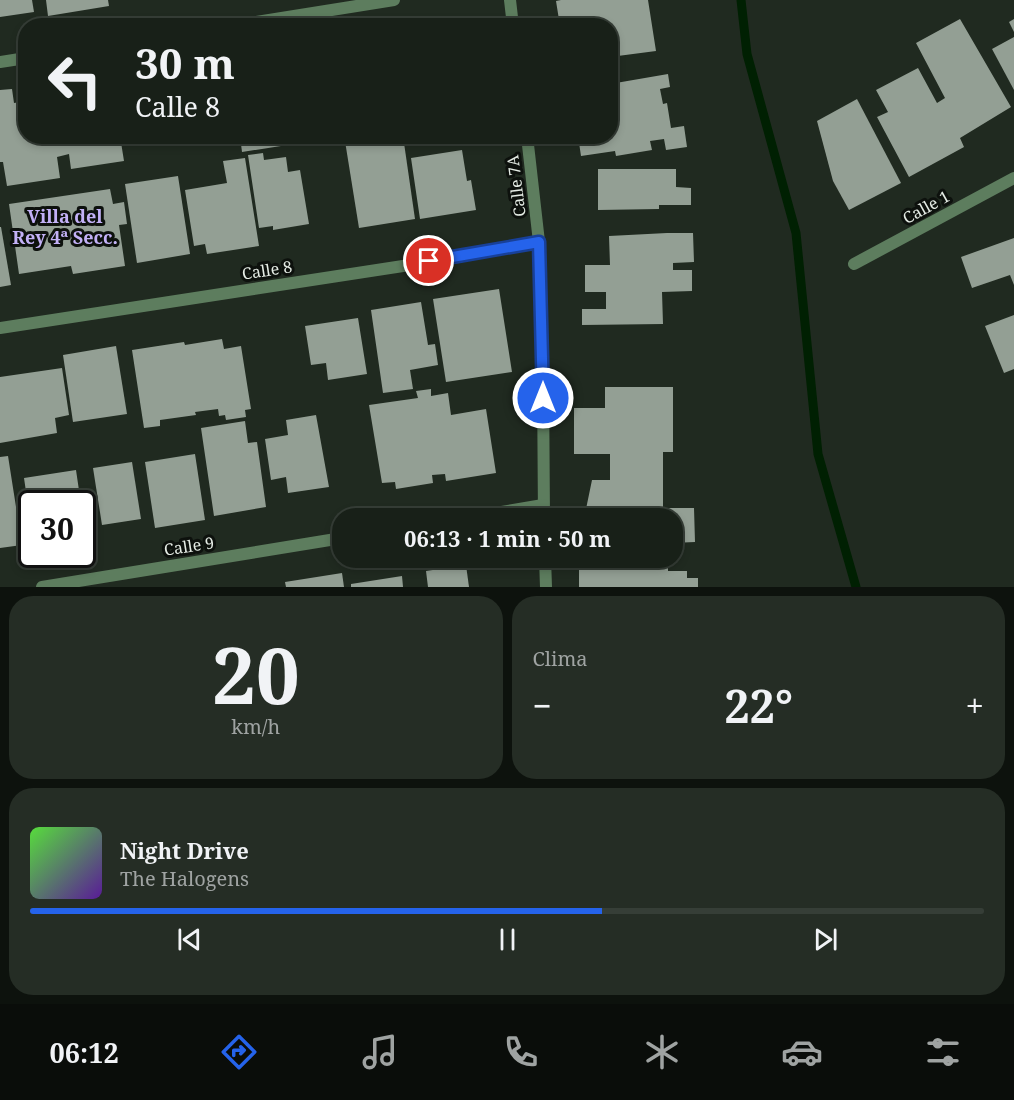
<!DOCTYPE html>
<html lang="es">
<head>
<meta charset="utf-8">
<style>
  :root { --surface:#182018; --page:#252d25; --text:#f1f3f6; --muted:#9fa3a2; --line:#363e37; --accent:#2563eb }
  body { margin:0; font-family:"Noto Serif",serif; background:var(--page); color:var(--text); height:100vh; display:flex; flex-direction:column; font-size:22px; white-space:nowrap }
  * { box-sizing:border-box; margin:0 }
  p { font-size:20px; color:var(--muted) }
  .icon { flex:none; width:33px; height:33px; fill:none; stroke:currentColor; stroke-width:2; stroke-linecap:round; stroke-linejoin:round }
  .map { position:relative; height:587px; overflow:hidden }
  .panel { display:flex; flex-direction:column; gap:9px; padding:9px; background:#0d120d; flex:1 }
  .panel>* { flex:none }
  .banner { position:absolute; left:18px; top:18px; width:600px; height:126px; border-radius:24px; box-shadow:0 3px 9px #0003,0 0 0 2px var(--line); background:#182018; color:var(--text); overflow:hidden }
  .speed { position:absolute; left:18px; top:490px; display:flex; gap:12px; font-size:30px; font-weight:700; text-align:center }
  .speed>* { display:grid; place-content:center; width:78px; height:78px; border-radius:50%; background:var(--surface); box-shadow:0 3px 9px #0003,0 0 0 2px var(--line); line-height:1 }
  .speed .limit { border:3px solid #111; border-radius:9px; background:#fff; color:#111 }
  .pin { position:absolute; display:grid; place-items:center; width:51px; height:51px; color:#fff; margin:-26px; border:3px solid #fff; border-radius:50%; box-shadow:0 2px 6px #0007 }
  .me { position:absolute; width:66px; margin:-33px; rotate:0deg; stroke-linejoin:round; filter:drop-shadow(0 0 4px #0008) }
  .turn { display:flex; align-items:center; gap:21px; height:126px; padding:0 18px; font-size:27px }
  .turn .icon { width:78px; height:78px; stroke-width:2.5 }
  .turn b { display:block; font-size:42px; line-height:51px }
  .big { font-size:45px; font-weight:700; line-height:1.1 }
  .panel .widget { flex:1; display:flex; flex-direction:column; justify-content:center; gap:9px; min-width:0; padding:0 21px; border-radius:24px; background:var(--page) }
  .panel .dial { align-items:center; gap:0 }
  .dial b { font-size:78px; line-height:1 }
  .song { display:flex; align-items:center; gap:18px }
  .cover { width:72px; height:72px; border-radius:9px; background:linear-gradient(135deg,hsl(110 70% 55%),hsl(270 70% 35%)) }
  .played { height:6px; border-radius:3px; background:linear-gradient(90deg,var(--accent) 60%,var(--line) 60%) }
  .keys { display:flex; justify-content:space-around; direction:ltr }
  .heat { display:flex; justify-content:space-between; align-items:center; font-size:33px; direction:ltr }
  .panel .tiles { flex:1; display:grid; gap:9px; grid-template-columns:1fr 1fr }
  .widget:last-child { grid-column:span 2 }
  .trip { position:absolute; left:332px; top:508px; width:351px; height:60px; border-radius:24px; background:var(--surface); box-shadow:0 3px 9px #0003,0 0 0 2px var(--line); font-weight:700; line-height:60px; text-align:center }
  .tab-bar { display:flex; height:96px; justify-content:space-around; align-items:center; background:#0a0d0a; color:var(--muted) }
  .tab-bar .icon { width:42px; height:42px }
  .tab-bar .current { color:var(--accent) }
  .tab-bar b { font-size:27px; color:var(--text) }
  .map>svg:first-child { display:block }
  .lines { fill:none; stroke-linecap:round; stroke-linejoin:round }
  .stream { stroke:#002002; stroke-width:9 }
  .building { fill:#939f94 }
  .street { stroke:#5d7d5e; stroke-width:12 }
  .route-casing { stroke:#184099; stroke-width:15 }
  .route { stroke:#2563eb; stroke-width:10 }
  .labels { text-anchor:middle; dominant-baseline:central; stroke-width:6; stroke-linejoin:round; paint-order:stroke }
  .street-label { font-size:16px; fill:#e5ece5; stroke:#0d110d }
  .neighbourhood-label { font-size:18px; font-weight:bold; fill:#c3b1f7; stroke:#0d110d }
</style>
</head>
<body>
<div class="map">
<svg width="1014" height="587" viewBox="0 0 1014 587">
  <rect width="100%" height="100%" fill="#202a20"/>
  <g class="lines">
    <!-- stream -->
    <polyline class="stream" points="741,0 747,54 796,233 818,454 856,587"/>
  </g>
  <!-- building -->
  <g class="building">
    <polygon points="0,0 32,0 34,12 0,17"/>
    <polygon points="46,0 108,0 109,6 48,16"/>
    <polygon points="561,0 648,0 656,51 610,57 610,26 560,26 556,1"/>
    <polygon points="960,19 1011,107 960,138 964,147 909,177 877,117 888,112 876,90 918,68 937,103 945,98 916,43"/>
    <polygon points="1014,19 1014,32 1009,22"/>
    <polygon points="1014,37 1014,90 992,49"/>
    <polygon points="668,74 670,87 660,89 663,104 667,103 671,128 684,126 687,147 666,150 664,139 650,141 652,150 616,156 615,151 581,156 578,136 610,136 610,84"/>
    <polygon points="12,89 14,103 26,101 26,136 120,136 124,161 71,169 69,154 57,157 60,178 7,186 3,162 0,162 0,90"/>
    <polygon points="857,99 901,183 849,210 833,181 817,121"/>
    <polygon points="186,136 220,136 220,138 188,143"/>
    <polygon points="240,136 299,136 300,143 242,152"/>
    <polygon points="304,136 352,136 352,138 305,145"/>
    <polygon points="374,136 403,136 415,219 359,228 345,141"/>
    <polygon points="462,150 467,181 471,180 476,210 420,219 411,158"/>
    <polygon points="263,153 264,160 286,157 288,172 300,170 309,224 273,230 273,226 259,228 248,155"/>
    <polygon points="245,158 259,246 207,254 205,244 194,246 185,190 227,183 223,161"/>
    <polygon points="598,169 676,169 676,187 691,188 691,205 659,205 659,209 598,210"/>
    <polygon points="178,176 190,254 137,263 125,184"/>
    <polygon points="110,189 113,204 124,202 127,224 119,225 125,266 73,274 71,266 19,274 9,204"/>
    <polygon points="0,227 1,227 11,285 0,287"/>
    <polygon points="667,233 693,233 694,262 673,263 673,270 692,270 692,291 662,292 663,324 582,325 582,309 606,309 606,292 585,292 585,265 610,265 609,236"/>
    <polygon points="1014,238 1014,285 1010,275 972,288 961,257"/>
    <polygon points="499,289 512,372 446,382 433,299"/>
    <polygon points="421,302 428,345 435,344 438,365 410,370 413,389 383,393 371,310"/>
    <polygon points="1014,315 1014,369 1004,373 985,326"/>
    <polygon points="358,318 367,374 328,380 326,363 311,365 305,326"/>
    <polygon points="222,339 224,349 241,346 251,409 245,410 246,417 226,420 225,415 219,416 218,409 195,412 196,415 160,420 160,426 144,428 132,350 184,342 185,345"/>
    <polygon points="116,346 127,414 73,422 63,355"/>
    <polygon points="62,368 69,415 55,418 57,433 0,443 0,377"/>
    <polygon points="605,387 673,387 673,452 663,452 663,508 694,508 695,542 672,543 672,519 586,519 586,509 592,480 610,480 610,454 574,454 574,408 605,408"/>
    <polygon points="431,389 431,396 448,393 451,415 486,409 496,473 446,481 445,474 432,475 433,483 396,489 395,482 382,483 369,405 418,398 416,391"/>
    <polygon points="316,415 329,487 288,493 286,477 271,480 265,439 288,435 286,420"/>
    <polygon points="245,421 248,443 257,442 266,507 214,516 201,428"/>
    <polygon points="195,454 205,520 155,528 145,462"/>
    <polygon points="8,456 22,545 0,548 0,457"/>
    <polygon points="132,462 141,519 102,525 93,468"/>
    <polygon points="76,470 81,504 32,504 32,519 30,519 24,478"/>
    <polygon points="82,520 84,520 87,541 82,542"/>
    <polygon points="608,558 668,558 668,571 687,571 687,578 698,578 698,587 579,587 579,570 608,570"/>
    <polygon points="466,565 469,587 428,587 426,571"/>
    <polygon points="342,573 344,587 286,587 285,582"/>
    <polygon points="402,576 403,587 351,587 351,584"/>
  </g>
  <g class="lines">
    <!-- street -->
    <g class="street">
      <polyline points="510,0 513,26"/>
      <polyline points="231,26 394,0"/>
      <polyline points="0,62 26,58"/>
      <polyline points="527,136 539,242 543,376 544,519"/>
      <polyline points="854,264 1014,178"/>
      <polyline points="0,328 429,262 539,242"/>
      <polyline points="459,519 543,505"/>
      <polyline points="545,558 546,587"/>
      <polyline points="42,587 342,538"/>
    </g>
  </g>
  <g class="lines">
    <!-- route casing -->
    <g class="route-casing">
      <polyline id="route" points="429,261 539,242 543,398"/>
    </g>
    <!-- route -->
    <use href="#route" class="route"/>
  </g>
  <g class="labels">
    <!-- street labels -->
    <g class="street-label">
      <text transform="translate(516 186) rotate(-97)">Calle 7A</text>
      <text transform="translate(926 207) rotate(-29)">Calle 1</text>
      <text transform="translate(267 270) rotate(-9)">Calle 8</text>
      <text transform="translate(189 546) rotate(-9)">Calle 9</text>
    </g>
    <!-- neighbourhood labels -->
    <g class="neighbourhood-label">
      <text x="65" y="216">Villa del<tspan x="65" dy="21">Rey 4ª Secc.</tspan></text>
    </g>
  </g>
</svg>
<div class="speed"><div class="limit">30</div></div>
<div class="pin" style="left:429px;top:261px;background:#d93025"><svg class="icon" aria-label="arrive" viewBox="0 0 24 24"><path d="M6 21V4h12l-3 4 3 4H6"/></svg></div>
<svg class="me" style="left:543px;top:398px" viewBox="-20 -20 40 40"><circle r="17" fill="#2563eb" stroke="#fff" stroke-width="3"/><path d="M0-11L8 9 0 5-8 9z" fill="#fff"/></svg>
<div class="trip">06:13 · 1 min · 50 m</div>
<div class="banner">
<div class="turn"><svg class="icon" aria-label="left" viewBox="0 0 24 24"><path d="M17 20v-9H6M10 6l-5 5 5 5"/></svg><div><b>30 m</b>Calle 8</div></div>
</div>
</div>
<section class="panel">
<div class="tiles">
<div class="widget dial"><b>20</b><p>km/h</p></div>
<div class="widget"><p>Clima</p>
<div class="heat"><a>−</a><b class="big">22°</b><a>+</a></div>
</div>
<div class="widget">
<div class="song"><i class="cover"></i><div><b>Night Drive</b><p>The Halogens</p></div></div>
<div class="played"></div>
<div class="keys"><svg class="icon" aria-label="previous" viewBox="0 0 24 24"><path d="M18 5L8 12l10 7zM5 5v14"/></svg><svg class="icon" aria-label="pause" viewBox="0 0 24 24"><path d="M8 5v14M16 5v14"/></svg><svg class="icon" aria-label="next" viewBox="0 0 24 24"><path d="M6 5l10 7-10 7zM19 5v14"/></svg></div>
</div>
</div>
</section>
<nav class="tab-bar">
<b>06:12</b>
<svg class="icon current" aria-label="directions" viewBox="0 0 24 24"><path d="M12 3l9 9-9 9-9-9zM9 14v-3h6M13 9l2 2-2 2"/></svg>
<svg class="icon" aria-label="music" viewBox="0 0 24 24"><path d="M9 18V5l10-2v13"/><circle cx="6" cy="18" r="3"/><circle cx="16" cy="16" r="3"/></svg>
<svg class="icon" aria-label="phone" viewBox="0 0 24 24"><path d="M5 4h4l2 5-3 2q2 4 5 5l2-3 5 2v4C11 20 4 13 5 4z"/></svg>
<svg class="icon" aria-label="climate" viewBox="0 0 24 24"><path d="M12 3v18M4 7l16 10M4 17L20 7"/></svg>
<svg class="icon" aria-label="car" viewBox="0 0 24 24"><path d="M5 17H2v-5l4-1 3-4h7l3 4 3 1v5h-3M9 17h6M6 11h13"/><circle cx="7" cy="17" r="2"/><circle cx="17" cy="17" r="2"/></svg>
<svg class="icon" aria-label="filters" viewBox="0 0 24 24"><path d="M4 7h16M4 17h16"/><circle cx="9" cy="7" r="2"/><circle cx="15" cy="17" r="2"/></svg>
</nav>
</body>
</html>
